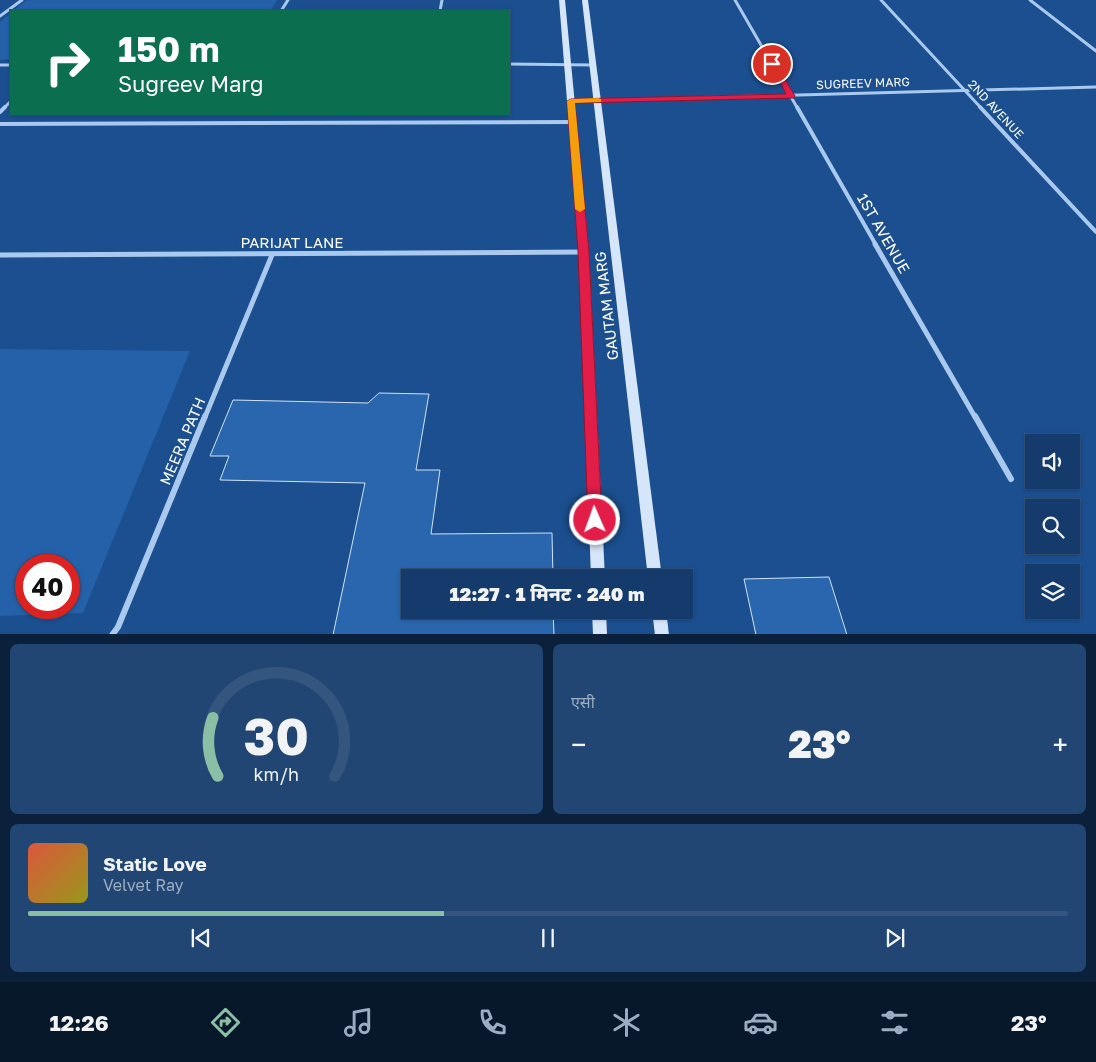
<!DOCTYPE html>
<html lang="hi">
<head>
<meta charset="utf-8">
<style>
  :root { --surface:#143b6b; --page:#214673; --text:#f1f3f6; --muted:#9dadc1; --line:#33557e; --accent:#8abfa5 }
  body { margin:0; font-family:"Golos Text","Noto Sans Devanagari",sans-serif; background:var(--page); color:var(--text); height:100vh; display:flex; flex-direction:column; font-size:19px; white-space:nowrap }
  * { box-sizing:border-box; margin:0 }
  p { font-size:16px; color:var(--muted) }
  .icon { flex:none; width:28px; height:28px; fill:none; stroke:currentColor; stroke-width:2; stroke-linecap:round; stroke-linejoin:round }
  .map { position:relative; height:634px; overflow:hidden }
  .details { display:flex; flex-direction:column; gap:10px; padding:10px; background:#0b203b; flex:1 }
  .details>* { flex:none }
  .top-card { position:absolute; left:10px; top:10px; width:500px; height:105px; border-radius:0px; box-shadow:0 1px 4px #0004,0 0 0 1px var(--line); background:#0b6e4f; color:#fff; overflow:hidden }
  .tools { position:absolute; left:1025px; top:434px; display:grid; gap:10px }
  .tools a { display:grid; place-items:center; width:55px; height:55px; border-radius:0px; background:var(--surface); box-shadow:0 1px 4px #0004,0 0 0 1px var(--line); font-size:25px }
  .speed { position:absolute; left:15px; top:554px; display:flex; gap:10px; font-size:25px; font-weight:700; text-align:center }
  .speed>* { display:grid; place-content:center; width:65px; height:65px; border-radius:50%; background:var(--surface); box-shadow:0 1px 4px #0004,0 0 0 1px var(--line); line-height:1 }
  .speed .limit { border:8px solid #d22; background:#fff; color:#111 }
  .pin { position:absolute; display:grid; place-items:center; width:42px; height:42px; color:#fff; margin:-21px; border:2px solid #fff; border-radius:50%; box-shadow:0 1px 5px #0007 }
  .me { position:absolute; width:55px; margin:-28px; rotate:358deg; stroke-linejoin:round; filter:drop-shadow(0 0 4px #0008) }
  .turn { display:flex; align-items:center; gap:18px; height:105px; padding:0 25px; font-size:22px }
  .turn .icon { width:65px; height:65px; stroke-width:2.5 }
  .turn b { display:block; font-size:35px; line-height:42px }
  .big { font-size:38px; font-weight:800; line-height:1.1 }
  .details .card { flex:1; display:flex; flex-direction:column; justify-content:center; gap:8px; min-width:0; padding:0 18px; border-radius:8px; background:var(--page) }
  .details .dial { align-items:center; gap:0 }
  .dial svg { height:130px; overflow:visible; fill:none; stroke:var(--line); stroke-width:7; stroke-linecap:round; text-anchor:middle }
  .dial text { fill:var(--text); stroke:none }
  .song { display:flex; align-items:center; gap:15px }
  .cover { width:60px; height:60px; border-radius:8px; background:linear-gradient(135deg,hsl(10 70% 55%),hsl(60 70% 35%)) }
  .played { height:5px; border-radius:2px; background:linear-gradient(90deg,var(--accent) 40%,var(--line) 40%) }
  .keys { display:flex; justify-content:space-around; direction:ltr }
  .heat { display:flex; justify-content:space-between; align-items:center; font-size:28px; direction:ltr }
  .details .tiles { flex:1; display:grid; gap:10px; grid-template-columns:1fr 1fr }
  .card:last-child { grid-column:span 2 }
  .trip { position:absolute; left:401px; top:569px; width:292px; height:50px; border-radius:0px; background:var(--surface); box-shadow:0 1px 4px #0004,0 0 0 1px var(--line); font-weight:800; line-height:50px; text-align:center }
  .tabs { display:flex; height:80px; justify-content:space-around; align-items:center; background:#08182b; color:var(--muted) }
  .tabs .icon { width:35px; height:35px }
  .tabs .active { color:var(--accent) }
  .tabs b { font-size:22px; color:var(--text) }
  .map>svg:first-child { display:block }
  .green { fill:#2461a8; fill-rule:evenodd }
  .building { fill:#2a66ad; stroke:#cfe3fa }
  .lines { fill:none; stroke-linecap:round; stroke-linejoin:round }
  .street-far3 { stroke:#a9c9ee; stroke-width:3 }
  .street-far2 { stroke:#a9c9ee; stroke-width:4 }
  .street-far1 { stroke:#a9c9ee; stroke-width:5 }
  .street { stroke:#a9c9ee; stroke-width:6 }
  .secondary { fill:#d6e6fa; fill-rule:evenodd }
  .route { fill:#e11d48; stroke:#92132f }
  .slow { fill:#f59e0b }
  .labels { text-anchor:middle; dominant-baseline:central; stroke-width:5; stroke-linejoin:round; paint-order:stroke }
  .far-street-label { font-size:12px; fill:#fff; stroke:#1b4f8f }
  .street-label { font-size:15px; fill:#fff; stroke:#1b4f8f }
</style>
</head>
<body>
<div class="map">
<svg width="1096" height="635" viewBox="0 0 1096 635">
  <rect width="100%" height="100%" fill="#1b4f8f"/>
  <!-- green -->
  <g class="green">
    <polygon points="27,0 277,0 270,11 13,11"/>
    <polygon points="11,13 11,59 0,60 0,22"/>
    <path d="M0,349L190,351L83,613L0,616ZM26,565H69V608H26Z"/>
  </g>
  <!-- building -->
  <g class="building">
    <polygon points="379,393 429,394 416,470 440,470 431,534 552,533 553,578 410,578 410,610 553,610 554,635 333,635 365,483 220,480 229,456 210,456 233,400 368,403"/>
    <polygon points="829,577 847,635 756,635 744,579"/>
  </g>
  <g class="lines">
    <!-- street-far3 -->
    <g class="street-far3">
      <polyline points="735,0 798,109"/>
      <polyline points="881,0 982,109"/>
      <polyline points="1030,0 1096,51"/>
      <polyline points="281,11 288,0"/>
      <polyline points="440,11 442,0"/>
      <polyline points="0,16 22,0"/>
      <polyline points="509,64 593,65"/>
      <polyline points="0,65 11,65"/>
      <polyline points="571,101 1096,87"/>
      <polyline points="3,109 11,101"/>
    </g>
    <!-- street-far2 -->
    <g class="street-far2">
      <polyline points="797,107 876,245"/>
      <polyline points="980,107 1096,232"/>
      <polyline points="0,112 5,107"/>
      <polyline points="0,124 573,122"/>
    </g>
    <!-- street-far1 -->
    <g class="street-far1">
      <polyline points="875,244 975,417"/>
      <polyline points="0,255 584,252"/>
      <polyline points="205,417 272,255"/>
    </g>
    <!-- street -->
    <g class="street">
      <polyline points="975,416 1011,479"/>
      <polyline points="112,635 118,627 205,416"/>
    </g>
    <!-- secondary -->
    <g class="secondary">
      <polygon points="559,0 565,0 589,252 605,578 591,578 579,252"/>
      <polygon points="582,0 588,0 662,578 648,578"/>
      <polygon points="592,610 606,610 607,635 593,635"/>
      <polygon points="652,610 666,610 669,635 655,635"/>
    </g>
  </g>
  <!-- route -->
  <polygon class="route" points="770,62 776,64 795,96 794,98 575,103 589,252 602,520 600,524 590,524 588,520 578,252 567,101 571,99 786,94"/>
  <!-- slow -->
  <polygon class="slow" points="598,98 601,99 601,102 575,103 585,209 580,212 575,209 567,101 571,99"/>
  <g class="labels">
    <!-- far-street labels -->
    <g class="far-street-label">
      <text transform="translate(863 83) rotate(-2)">SUGREEV MARG</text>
      <text transform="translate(996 109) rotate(47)">2ND AVENUE</text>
    </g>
    <!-- street labels -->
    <g class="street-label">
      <text transform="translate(884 233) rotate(60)">1ST AVENUE</text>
      <text x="292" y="242">PARIJAT LANE</text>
      <text transform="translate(606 306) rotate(-97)">GAUTAM MARG</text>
      <text transform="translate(182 441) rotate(-67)">MEERA PATH</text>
    </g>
  </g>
</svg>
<div class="tools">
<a><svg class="icon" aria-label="sound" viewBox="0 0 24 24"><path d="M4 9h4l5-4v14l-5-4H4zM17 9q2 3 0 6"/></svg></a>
<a><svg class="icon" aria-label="search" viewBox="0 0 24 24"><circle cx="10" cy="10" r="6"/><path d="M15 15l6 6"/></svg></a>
<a><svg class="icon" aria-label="layers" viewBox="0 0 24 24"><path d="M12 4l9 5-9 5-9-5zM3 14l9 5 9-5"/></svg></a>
</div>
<div class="speed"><div class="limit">40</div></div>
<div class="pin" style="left:772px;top:64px;background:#d93025"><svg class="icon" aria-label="arrive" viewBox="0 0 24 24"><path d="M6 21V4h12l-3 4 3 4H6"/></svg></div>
<svg class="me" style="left:595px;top:520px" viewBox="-20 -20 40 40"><circle r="17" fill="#e11d48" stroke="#fff" stroke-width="3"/><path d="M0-11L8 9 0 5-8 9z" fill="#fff"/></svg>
<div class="trip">12:27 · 1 मिनट · 240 m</div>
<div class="top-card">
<div class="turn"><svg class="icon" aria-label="right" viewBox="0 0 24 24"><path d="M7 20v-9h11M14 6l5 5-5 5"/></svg><div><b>150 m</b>Sugreev Marg</div></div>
</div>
</div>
<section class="details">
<div class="tiles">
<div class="card dial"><svg viewBox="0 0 100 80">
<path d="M14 69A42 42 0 1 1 86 69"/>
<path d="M14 69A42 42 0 0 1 11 33" stroke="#8abfa5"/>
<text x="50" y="56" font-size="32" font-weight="700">30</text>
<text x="50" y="72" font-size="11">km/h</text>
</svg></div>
<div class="card"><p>एसी</p>
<div class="heat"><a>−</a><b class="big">23°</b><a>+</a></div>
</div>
<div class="card">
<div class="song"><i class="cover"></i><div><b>Static Love</b><p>Velvet Ray</p></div></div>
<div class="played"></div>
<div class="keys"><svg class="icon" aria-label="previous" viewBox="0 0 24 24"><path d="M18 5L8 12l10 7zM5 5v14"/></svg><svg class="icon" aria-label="pause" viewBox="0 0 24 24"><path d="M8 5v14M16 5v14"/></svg><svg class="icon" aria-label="next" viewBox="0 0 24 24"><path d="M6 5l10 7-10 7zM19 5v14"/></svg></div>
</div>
</div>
</section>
<nav class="tabs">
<b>12:26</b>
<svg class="icon active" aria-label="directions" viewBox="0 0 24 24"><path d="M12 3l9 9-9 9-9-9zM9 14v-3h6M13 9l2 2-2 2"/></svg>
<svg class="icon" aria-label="music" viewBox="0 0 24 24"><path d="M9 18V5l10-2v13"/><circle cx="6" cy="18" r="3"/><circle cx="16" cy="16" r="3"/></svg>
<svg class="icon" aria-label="phone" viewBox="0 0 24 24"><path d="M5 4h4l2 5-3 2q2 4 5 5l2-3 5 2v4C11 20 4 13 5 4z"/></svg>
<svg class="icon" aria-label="climate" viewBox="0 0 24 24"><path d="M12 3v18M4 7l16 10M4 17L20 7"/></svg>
<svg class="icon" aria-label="car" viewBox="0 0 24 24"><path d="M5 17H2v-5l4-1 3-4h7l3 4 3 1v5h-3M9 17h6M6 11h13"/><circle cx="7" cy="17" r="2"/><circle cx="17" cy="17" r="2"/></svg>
<svg class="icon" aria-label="filters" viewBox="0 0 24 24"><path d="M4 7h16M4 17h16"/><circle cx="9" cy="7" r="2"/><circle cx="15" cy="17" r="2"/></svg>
<b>23°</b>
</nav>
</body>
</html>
